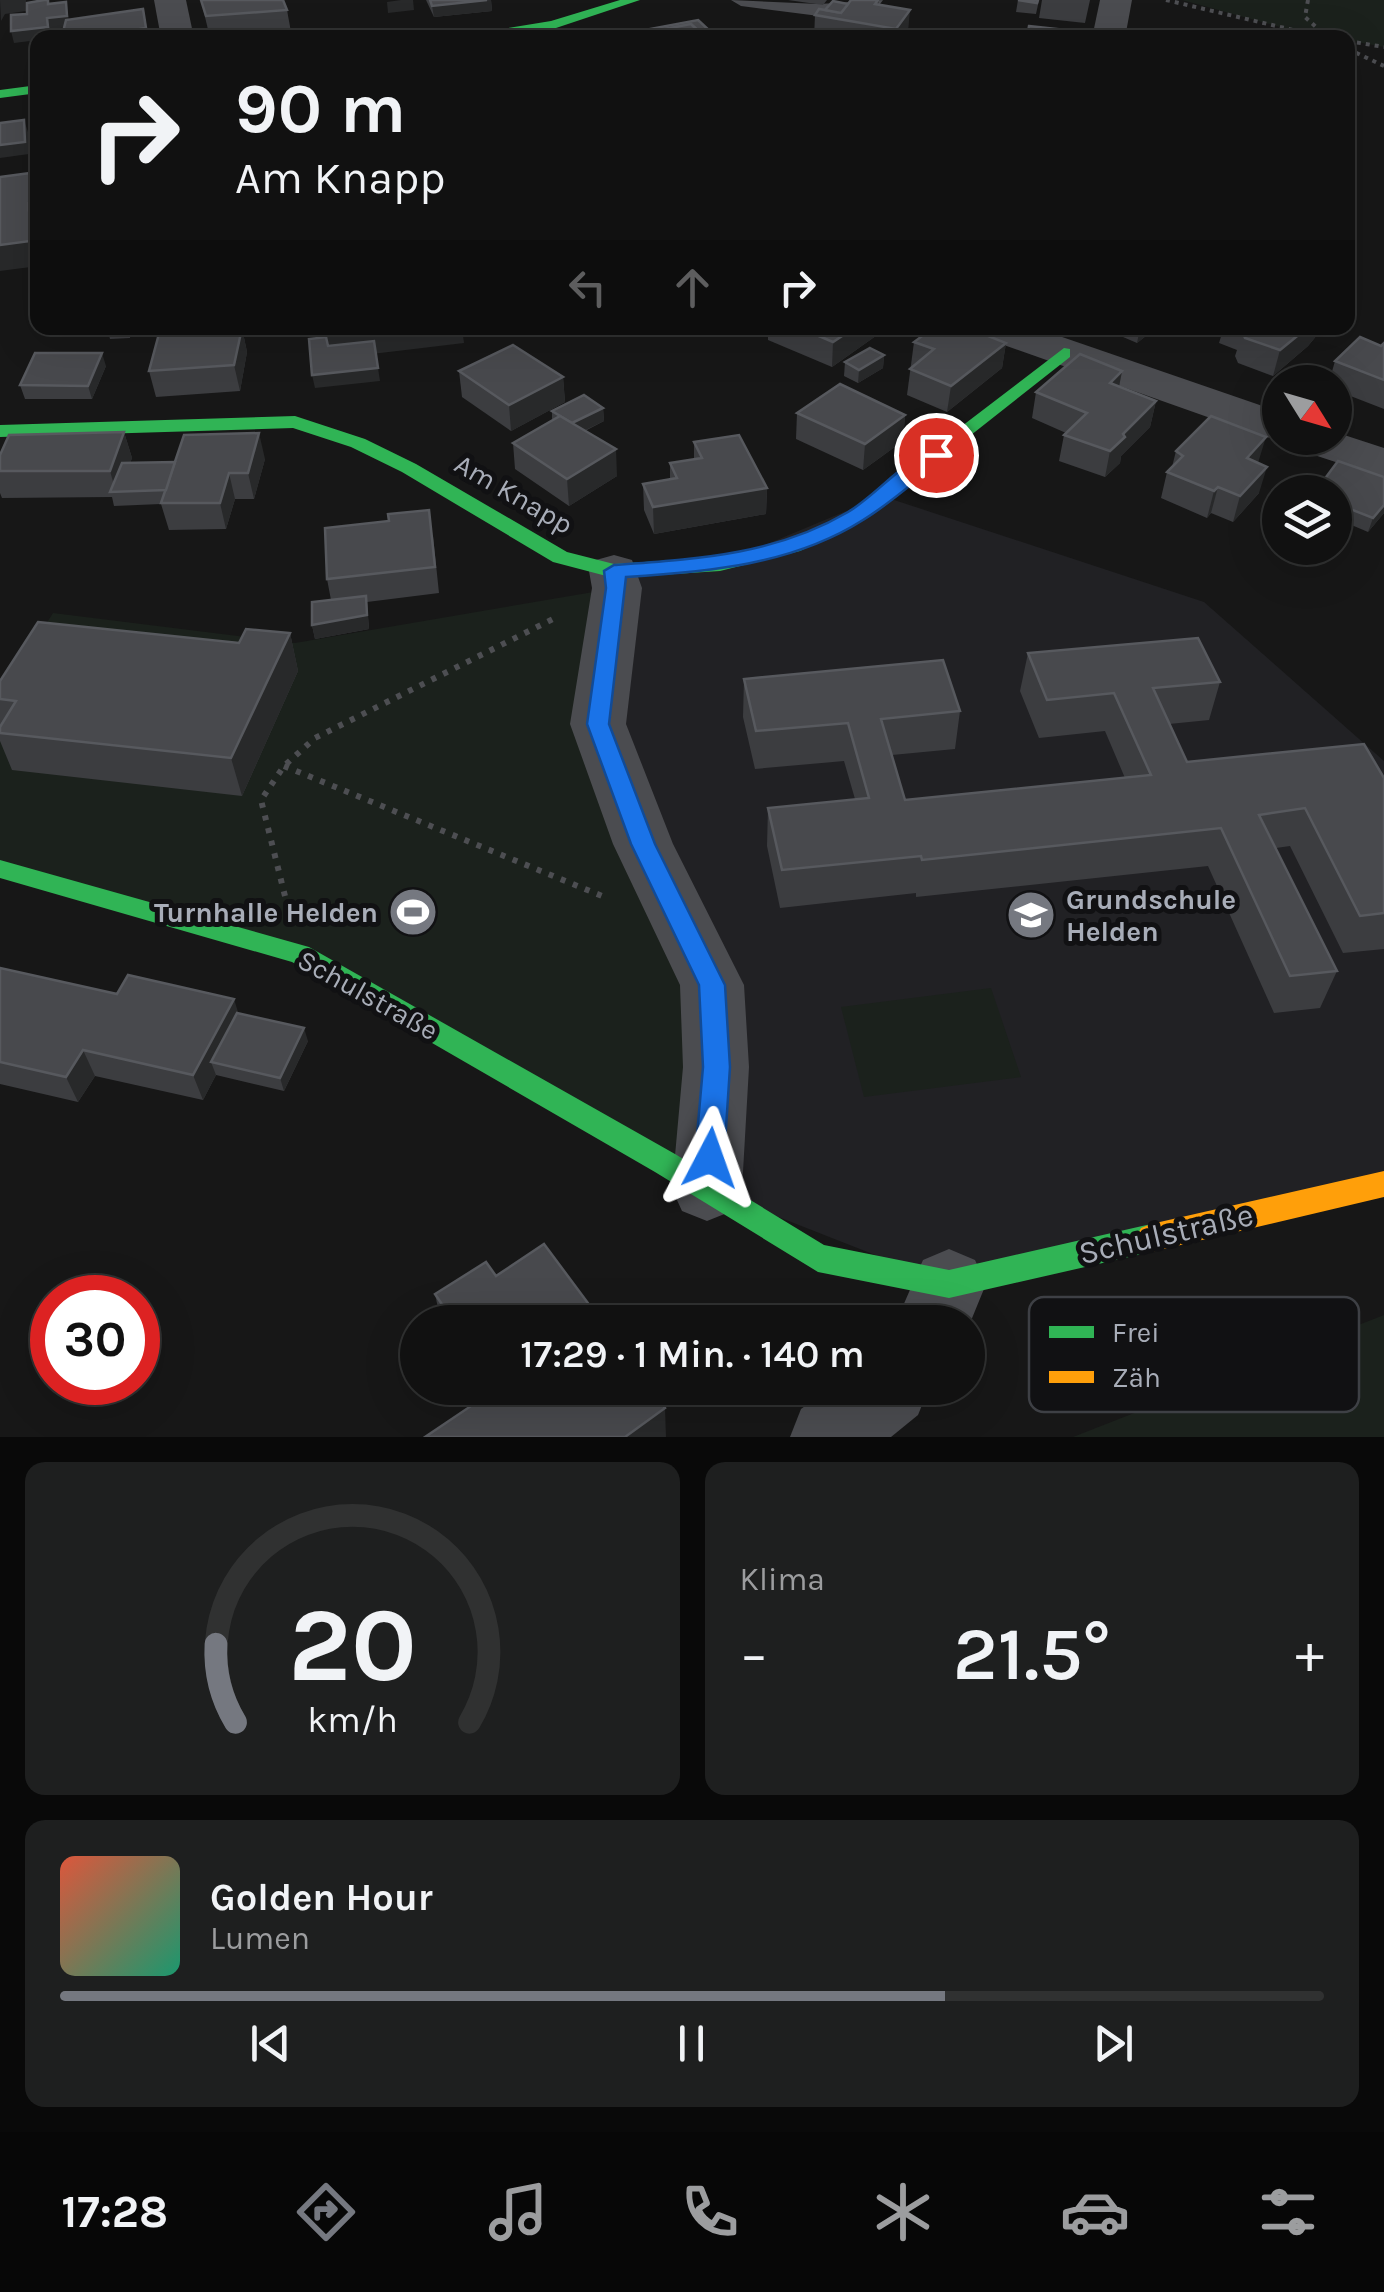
<!DOCTYPE html>
<html lang="de">
<head>
<meta charset="utf-8">
<style>
  :root { --surface:#111; --page:#1e1f1f; --text:#f1f3f6; --muted:#9c9d9f; --line:#303131; --accent:#757880 }
  body { margin:0; font-family:Karla,sans-serif; background:var(--page); color:var(--text); height:100vh; display:flex; flex-direction:column; font-size:38px; white-space:nowrap }
  * { box-sizing:border-box; margin:0 }
  p { font-size:32px; color:var(--muted) }
  .icon { flex:none; width:55px; height:55px; fill:none; stroke:currentColor; stroke-width:2; stroke-linecap:round; stroke-linejoin:round }
  .map { position:relative; height:1437px; overflow:hidden }
  .side { display:flex; flex-direction:column; gap:25px; padding:25px; background:#090909; flex:1 }
  .side>* { flex:none }
  .top-card { position:absolute; left:30px; top:30px; width:1325px; height:305px; border-radius:20px; box-shadow:0 10px 40px #0002,0 0 0 2px var(--line); background:#111; color:var(--text); overflow:hidden }
  .needle { width:65px; rotate:127deg }
  .controls { position:absolute; left:1262px; top:365px; display:grid; gap:20px }
  .controls a { display:grid; place-items:center; width:90px; height:90px; border-radius:50%; background:var(--surface); box-shadow:0 10px 40px #0002,0 0 0 2px var(--line); font-size:50px }
  .speed { position:absolute; left:30px; top:1275px; display:flex; gap:20px; font-size:50px; font-weight:700; text-align:center }
  .speed>* { display:grid; place-content:center; width:130px; height:130px; border-radius:50%; background:var(--surface); box-shadow:0 10px 40px #0002,0 0 0 2px var(--line); line-height:1 }
  .speed .limit { border:15px solid #d22; background:#fff; color:#111 }
  .pin { position:absolute; display:grid; place-items:center; width:85px; height:85px; color:#fff; margin:-42px; border:5px solid #fff; border-radius:50%; box-shadow:0 2px 10px #0007 }
  .me { position:absolute; width:110px; margin:-55px; rotate:4deg; stroke-linejoin:round; filter:drop-shadow(0 0 8px #0008) }
  .turn { display:flex; align-items:center; gap:35px; height:210px; padding:0 40px; font-size:45px }
  .turn .icon { width:130px; height:130px; stroke-width:2.5 }
  .turn b { display:block; font-size:70px; line-height:85px }
  .lanes { display:flex; align-items:center; height:95px; padding:0 40px; background:#0003; justify-content:center; gap:50px; direction:ltr }
  .lanes .off { opacity:.35 }
  .big { font-size:75px; font-weight:600; line-height:1.1 }
  .side .widget { flex:1; display:flex; flex-direction:column; justify-content:center; gap:15px; min-width:0; padding:0 35px; border-radius:20px; background:var(--page) }
  .side .dial { align-items:center; gap:0 }
  .dial svg { height:260px; overflow:visible; fill:none; stroke:var(--line); stroke-width:7; stroke-linecap:round; text-anchor:middle }
  .dial text { fill:var(--text); stroke:none }
  .song { display:flex; align-items:center; gap:30px }
  .cover { width:120px; height:120px; border-radius:15px; background:linear-gradient(135deg,hsl(10 70% 55%),hsl(160 70% 35%)) }
  .played { height:10px; border-radius:5px; background:linear-gradient(90deg,var(--accent) 70%,var(--line) 70%) }
  .keys { display:flex; justify-content:space-around; direction:ltr }
  .heat { display:flex; justify-content:space-between; align-items:center; font-size:55px; direction:ltr }
  .side .tiles { flex:1; display:grid; gap:25px; grid-template-columns:1fr 1fr }
  .widget:last-child { grid-column:span 2 }
  .trip { position:absolute; left:400px; top:1305px; width:585px; height:100px; border-radius:50px; background:var(--surface); box-shadow:0 10px 40px #0002,0 0 0 2px var(--line); font-weight:600; line-height:100px; text-align:center }
  .tab-bar { display:flex; height:160px; justify-content:space-around; align-items:center; background:#070707; color:var(--muted) }
  .tab-bar .icon { width:70px; height:70px }
  .tab-bar .current { color:var(--accent) }
  .tab-bar b { font-size:45px; color:var(--text) }
  .map>svg:first-child { display:block }
  .built { fill:#212124 }
  .green { fill:#1b211c }
  .lines { fill:none; stroke-linecap:round; stroke-linejoin:round }
  .path-far1 { stroke:#4d4e52; stroke-width:4; stroke-dasharray:4 5; stroke-linecap:butt }
  .path { stroke:#4d4e52; stroke-width:6; stroke-dasharray:5 8; stroke-linecap:butt }
  .lane { fill:#4b4c50; fill-rule:evenodd }
  .street { fill:#4b4c50; fill-rule:evenodd }
  .fast { fill:#30b455; fill-rule:evenodd }
  .slow { fill:#ff9f0a; fill-rule:evenodd }
  .wall { fill:#3c3d40 }
  .shaded-wall { fill:#28292a }
  .building { fill:#48494d; stroke:#57595e; stroke-width:2.5 }
  .route { fill:#1a73e8; stroke:#114b97; stroke-width:2.5 }
  .labels { text-anchor:middle; dominant-baseline:central; stroke-width:10; stroke-linejoin:round; paint-order:stroke }
  .street-label { font-size:28px; fill:#a8adb8; stroke:#111113 }
  .poi-label { font-size:28px; font-weight:bold; fill:#a8adb8; stroke:#111113; text-anchor:start }
  .near-street-label { font-size:32px; fill:#a8adb8; stroke:#111113 }
  .key { fill:#111113; stroke:#3e4045; stroke-width:2.5 }
  .key-label { font-size:28px; fill:#a8adb8 }
</style>
</head>
<body>
<div class="map">
<svg width="1384" height="1437" viewBox="0 0 1384 1437">
  <rect width="100%" height="100%" fill="#171717"/>
  <!-- built -->
  <polygon class="built" points="882,496 1204,602 1384,761 1384,1184 949,1284 707,1189 598,724 614,571 720,564"/>
  <!-- green -->
  <g class="green">
    <polygon points="1182,0 1384,0 1384,47 1287,29"/>
    <polygon points="617,588 598,724 712,985 707,1189 300,954 0,870 0,697 53,613 295,643"/>
    <polygon points="991,988 1021,1077 864,1097 841,1007"/>
    <polygon points="1384,1315 1384,1437 1073,1437"/>
  </g>
  <g class="lines">
    <!-- path-far1 -->
    <g class="path-far1">
      <polyline points="1166,0 1327,38"/>
      <polyline points="1308,0 1305,17 1325,35"/>
      <polyline points="1348,41 1384,47"/>
      <polyline points="1348,49 1384,66"/>
    </g>
    <!-- path -->
    <g class="path">
      <polyline points="284,766 607,898"/>
      <polyline points="285,896 261,800 284,766 315,738 557,617"/>
    </g>
    <!-- lane -->
    <polygon class="lane" points="731,0 819,4 883,0 880,4 819,16 741,6"/>
    <!-- street -->
    <g class="street">
      <polygon points="154,0 186,0 194,38 161,38"/>
      <polygon points="1100,0 1132,0 1125,38 1092,38"/>
      <polygon points="975,328 1036,328 1280,412 1280,438 1335,438 1335,432 1384,448 1384,478 1293,448 1287,439 1264,437 981,337"/>
      <polygon points="614,555 632,560 642,588 626,724 673,844 744,985 749,1067 742,1189 732,1211 707,1221 682,1211 672,1189 683,1067 680,985 613,844 570,724 592,588 589,571 596,560"/>
      <polygon points="949,1249 975,1260 986,1284 968,1328 968,1322 896,1322 923,1260"/>
      <polygon points="830,1388 929,1388 918,1415 891,1437 790,1437 801,1409"/>
    </g>
    <!-- fast -->
    <g class="fast">
      <polygon points="620,0 640,0 553,29 489,38 448,38 551,21"/>
      <polygon points="38,85 38,93 0,98 0,90"/>
      <polygon points="1064,348 1070,349 1070,357 862,521 800,551 720,571 614,578 553,562 402,472 351,447 293,428 0,437 0,425 295,416 365,439 416,464 567,552 614,564 720,557 786,541 848,513"/>
      <polygon points="0,860 309,947 675,1154 824,1245 949,1270 1151,1224 1161,1228 1166,1238 1161,1248 1151,1252 949,1298 818,1272 655,1172 292,962 0,878"/>
    </g>
    <!-- slow -->
    <polygon class="slow" points="1384,1171 1384,1197 1151,1252 1141,1248 1136,1238 1141,1228 1151,1224"/>
  </g>
  <!-- wall -->
  <g class="wall">
    <polygon points="201,0 287,10 291,32 210,38"/>
    <polygon points="426,0 491,0 492,11 434,17"/>
    <polygon points="788,0 827,0 823,5"/>
    <polygon points="851,0 879,0 879,5 908,32 904,38 814,38 815,15 848,4"/>
    <polygon points="1018,0 1039,0 1036,14 1016,12"/>
    <polygon points="1042,0 1090,0 1085,23 1039,18"/>
    <polygon points="107,328 132,328 130,338 110,339"/>
    <polygon points="242,328 247,352 240,391 156,397 149,371"/>
    <polygon points="768,328 887,328 832,367 768,340"/>
    <polygon points="1102,328 1156,328 1137,343"/>
    <polygon points="1217,328 1319,328 1317,335 1308,346 1273,376 1238,363 1235,356 1237,350 1219,343 1223,330"/>
    <polygon points="914,342 1006,343 1002,368 947,412 907,395"/>
    <polygon points="1384,343 1384,409 1335,390 1335,382 1329,382 1335,361 1381,346"/>
    <polygon points="884,355 883,368 858,383 844,376 845,362"/>
    <polygon points="106,366 92,399 25,399 20,385"/>
    <polygon points="459,371 563,377 565,402 511,431 462,397"/>
    <polygon points="1122,371 1119,387 1156,401 1150,427 1121,456 1120,463 1105,477 1059,461 1064,435 1066,433 1032,418 1036,392"/>
    <polygon points="603,408 604,421 585,431 617,476 569,506 515,469 513,443 552,420 552,411"/>
    <polygon points="797,413 905,415 903,441 863,470 796,439"/>
    <polygon points="124,432 132,458 130,463 265,459 254,499 235,499 226,529 169,530 161,504 114,506 112,497 2,498 0,493 0,455"/>
    <polygon points="694,442 767,488 766,514 654,534 644,510 643,484 670,479 670,463 694,459"/>
    <polygon points="1176,451 1258,463 1259,493 1233,522 1211,513 1207,518 1161,498 1167,472 1172,467"/>
    <polygon points="1335,492 1384,513 1368,532 1335,518"/>
    <polygon points="433,536 439,593 367,602 369,629 315,639 312,625 331,600 327,579"/>
    <polygon points="290,633 298,671 242,796 12,770 0,741 0,681 239,643"/>
    <polygon points="1028,653 1220,682 1209,720 1169,724 1187,762 1384,778 1384,949 1343,953 1290,846 1276,848 1337,971 1320,1008 1274,1013 1208,866 916,897 916,893 780,908 767,846 768,808 855,799 844,761 755,769 743,717 744,679 960,711 955,749 892,755 905,800 1125,778 1105,731 1039,738 1020,691"/>
    <polygon points="0,968 117,994 238,1014 308,1041 284,1091 216,1075 203,1100 95,1076 78,1102 0,1084"/>
    <polygon points="496,1276 602,1322 441,1322 435,1294"/>
  </g>
  <!-- shaded-wall -->
  <g class="shaded-wall">
    <polygon points="0,0 26,0 26,11 5,14 1,21"/>
    <polygon points="401,0 413,0 414,10 388,13 387,2"/>
    <polygon points="491,0 492,11 434,17 432,6"/>
    <polygon points="66,2 70,27 50,29 51,38 38,38 38,40 14,43 11,31 47,18"/>
    <polygon points="143,9 149,38 86,38"/>
    <polygon points="910,10 908,32 904,38 895,38 896,29"/>
    <polygon points="24,120 28,132 29,154 0,158 0,145"/>
    <polygon points="38,201 38,227 29,210 29,203"/>
    <polygon points="38,240 38,266 0,271 0,245"/>
    <polygon points="242,328 247,352 240,391 234,365"/>
    <polygon points="381,328 462,328 464,343 330,359 325,334"/>
    <polygon points="854,328 887,328 832,367 833,342"/>
    <polygon points="1140,328 1156,328 1137,343"/>
    <polygon points="1307,328 1319,328 1317,335 1308,346 1273,376 1280,350"/>
    <polygon points="1006,343 1002,368 947,412 951,386"/>
    <polygon points="102,353 106,366 92,399 88,386"/>
    <polygon points="884,355 883,368 858,383 859,370"/>
    <polygon points="378,368 380,381 315,388 312,375"/>
    <polygon points="1122,371 1117,397 1110,383"/>
    <polygon points="563,377 565,402 511,431 509,405"/>
    <polygon points="1156,401 1150,427 1121,456 1120,463 1105,477 1110,451 1123,434"/>
    <polygon points="603,408 604,421 571,437 571,424"/>
    <polygon points="905,415 903,441 863,470 865,444"/>
    <polygon points="124,432 132,458 119,492 116,492 110,471"/>
    <polygon points="259,433 265,459 254,499 248,473"/>
    <polygon points="1266,437 1258,463 1247,458"/>
    <polygon points="616,449 617,476 569,506 567,479"/>
    <polygon points="1267,467 1259,493 1233,522 1240,496"/>
    <polygon points="229,473 235,499 226,529 220,503"/>
    <polygon points="1218,487 1211,513 1207,518 1214,491"/>
    <polygon points="767,488 766,514 654,534 653,507"/>
    <polygon points="1384,505 1384,513 1368,532 1373,518"/>
    <polygon points="366,596 369,629 315,639 312,625"/>
    <polygon points="290,633 298,671 242,796 231,758"/>
    <polygon points="234,999 242,1025 211,1062 216,1075 203,1100 193,1075"/>
    <polygon points="304,1028 308,1041 284,1091 280,1078"/>
    <polygon points="83,1050 95,1076 78,1102 66,1077"/>
    <polygon points="665,1408 666,1437 625,1437"/>
  </g>
  <!-- building -->
  <g class="building">
    <polygon points="44,0 48,0 48,4 66,2 67,16 47,18 48,27 11,31 11,15 27,14 27,3"/>
    <polygon points="201,0 283,0 287,10 206,16"/>
    <polygon points="430,0 487,0 432,6"/>
    <polygon points="851,0 878,0 875,4 910,10 896,29 815,15 819,9 841,13"/>
    <polygon points="1018,0 1038,0 1037,3"/>
    <polygon points="833,1 848,4 841,13 825,10"/>
    <polygon points="143,9 146,28 86,38 68,38 67,33 63,32 66,20"/>
    <polygon points="698,20 711,32 701,33 691,24 634,35 634,38 626,38 623,34"/>
    <polygon points="691,24 705,38 636,38 634,35"/>
    <polygon points="1029,26 1076,31 1074,38 1027,38"/>
    <polygon points="24,120 25,142 0,145 0,123"/>
    <polygon points="38,172 38,201 29,203 29,210 38,209 38,240 0,245 0,177"/>
    <polygon points="213,328 242,328 234,365 149,371 160,330"/>
    <polygon points="324,328 381,328 325,334"/>
    <polygon points="800,328 854,328 833,342"/>
    <polygon points="933,328 968,328 1006,343 951,386 910,369 934,349 914,342"/>
    <polygon points="1246,328 1307,328 1280,350 1245,338 1242,331"/>
    <polygon points="326,337 328,346 374,341 378,368 312,375 309,339"/>
    <polygon points="1360,337 1381,346 1384,343 1384,380 1335,361"/>
    <polygon points="513,345 563,377 509,405 459,371"/>
    <polygon points="870,348 884,355 859,370 845,362"/>
    <polygon points="35,353 102,353 88,386 20,385"/>
    <polygon points="1080,354 1122,371 1110,383 1156,401 1123,434 1125,437 1110,451 1064,435 1087,413 1036,392"/>
    <polygon points="840,384 905,415 865,444 797,413"/>
    <polygon points="584,395 603,408 572,423 552,411"/>
    <polygon points="560,416 616,449 567,479 513,443"/>
    <polygon points="1211,416 1266,437 1247,458 1267,467 1240,496 1218,487 1214,491 1167,472 1183,456 1176,451"/>
    <polygon points="124,432 110,471 0,471 0,455 9,435"/>
    <polygon points="259,433 248,473 229,473 220,503 161,503 184,435"/>
    <polygon points="739,435 767,488 653,507 643,484 677,478 670,463 702,458 694,442"/>
    <polygon points="1338,461 1384,477 1384,505 1373,518 1335,503 1335,492 1315,492"/>
    <polygon points="175,462 166,490 110,492 122,463"/>
    <polygon points="429,510 435,567 327,579 325,528 389,521 388,514"/>
    <polygon points="366,596 367,615 312,625 312,602"/>
    <polygon points="38,622 239,643 246,629 290,633 231,758 0,733 0,727 16,701 0,699 0,681"/>
    <polygon points="1198,638 1220,682 1153,688 1187,762 1364,744 1384,778 1384,913 1360,916 1305,808 1259,815 1337,971 1290,976 1221,828 922,860 921,856 782,870 768,808 869,798 848,723 756,731 744,679 943,660 960,711 881,719 905,800 1151,775 1114,693 1047,700 1028,653"/>
    <polygon points="0,968 117,994 128,975 234,999 193,1075 83,1050 66,1077 0,1062"/>
    <polygon points="237,1013 304,1028 280,1078 211,1062"/>
    <polygon points="544,1244 602,1322 454,1322 435,1294 486,1262 496,1276"/>
    <polygon points="476,1388 650,1388 665,1408 625,1437 425,1437 474,1404 467,1393"/>
  </g>
  <!-- route -->
  <path class="route" d="M936,449L946,455L943,459C917,479 891,503 863,520C792,565 707,572 626,577L609,724L655,844L725,985L730,1067L724,1158L720,1168L710,1171L699,1168L695,1158L703,1067L699,985L631,844L587,724L606,588L604,571L614,565C696,559 775,555 848,512C877,495 904,459 936,449Z"/>
  <!-- icons -->
  <defs>
    <g id="stadium-disc" transform="scale(2.5)"><circle r="9.5" fill="#757880" stroke="#111113"/><path d="M0-5a6.5 5 0 1 0 0 10a6.5 5 0 1 0 0-10ZM-3.5-1.8h7v3.6h-7Z" fill="#fff"/></g>
    <g id="school-disc" transform="scale(2.5)"><circle r="9.5" fill="#757880" stroke="#111113"/><path d="M0-5L7-2L0 1L-7-2ZM-4 1L0 2.5L4 1V4Q0 6-4 4Z" fill="#fff"/></g>
  </defs>
  <g fill-rule="evenodd">
    <use href="#stadium-disc" x="413" y="912"/>
    <use href="#school-disc" x="1031" y="915"/>
  </g>
  <g class="labels">
    <!-- street labels -->
    <g class="street-label">
      <text transform="translate(514 494) rotate(30)">Am Knapp</text>
      <text transform="translate(368 995) rotate(29)">Schulstraße</text>
    </g>
    <!-- poi labels -->
    <g class="poi-label">
      <text x="1066" y="899">Grundschule<tspan x="1066" dy="32">Helden</tspan></text>
      <text x="378" y="912" text-anchor="end">Turnhalle Helden</text>
    </g>
    <!-- near-street labels -->
    <g class="near-street-label">
      <text transform="translate(1166 1234) rotate(-13)">Schulstraße</text>
    </g>
  </g>
  <!-- legend -->
  <rect x="1029" y="1297" width="330" height="115" rx="15" class="key"/>
  <rect x="1049" y="1326" width="45" height="12" fill="#30b455"/>
  <rect x="1049" y="1371" width="45" height="12" fill="#ff9f0a"/>
  <g class="key-label">
    <text x="1112" y="1342">Frei</text>
    <text x="1112" y="1387">Zäh</text>
  </g>
</svg>
<div class="controls">
<a><svg class="needle" viewBox="-14 -14 28 28"><path d="M0-13l5 13h-10z" fill="#e53935"/><path d="M0 13l5-13h-10z" fill="#9c9d9f"/></svg></a>
<a><svg class="icon" aria-label="layers" viewBox="0 0 24 24"><path d="M12 4l9 5-9 5-9-5zM3 14l9 5 9-5"/></svg></a>
</div>
<div class="speed"><div class="limit">30</div></div>
<div class="pin" style="left:936px;top:455px;background:#d93025"><svg class="icon" aria-label="arrive" viewBox="0 0 24 24"><path d="M6 21V4h12l-3 4 3 4H6"/></svg></div>
<svg class="me" style="left:710px;top:1158px" viewBox="-20 -20 40 40"><path d="M0-17L14 15 0 8-14 15z" fill="#1a73e8" stroke="#fff" stroke-width="4"/></svg>
<div class="trip">17:29 · 1 Min. · 140 m</div>
<div class="top-card">
<div class="turn"><svg class="icon" aria-label="right" viewBox="0 0 24 24"><path d="M7 20v-9h11M14 6l5 5-5 5"/></svg><div><b>90 m</b>Am Knapp</div></div>
<div class="lanes"><svg class="icon off" aria-label="left" viewBox="0 0 24 24"><path d="M17 20v-9H6M10 6l-5 5 5 5"/></svg><svg class="icon off" aria-label="ahead" viewBox="0 0 24 24"><path d="M12 20V5M6 11l6-6 6 6"/></svg><svg class="icon" aria-label="right" viewBox="0 0 24 24"><path d="M7 20v-9h11M14 6l5 5-5 5"/></svg></div>
</div>
</div>
<section class="side">
<div class="tiles">
<div class="widget dial"><svg viewBox="0 0 100 80">
<path d="M14 69A42 42 0 1 1 86 69"/>
<path d="M14 69A42 42 0 0 1 8 45" stroke="#757880"/>
<text x="50" y="56" font-size="32" font-weight="700">20</text>
<text x="50" y="72" font-size="11">km/h</text>
</svg></div>
<div class="widget"><p>Klima</p>
<div class="heat"><a>−</a><b class="big">21.5°</b><a>+</a></div>
</div>
<div class="widget">
<div class="song"><i class="cover"></i><div><b>Golden Hour</b><p>Lumen</p></div></div>
<div class="played"></div>
<div class="keys"><svg class="icon" aria-label="previous" viewBox="0 0 24 24"><path d="M18 5L8 12l10 7zM5 5v14"/></svg><svg class="icon" aria-label="pause" viewBox="0 0 24 24"><path d="M8 5v14M16 5v14"/></svg><svg class="icon" aria-label="next" viewBox="0 0 24 24"><path d="M6 5l10 7-10 7zM19 5v14"/></svg></div>
</div>
</div>
</section>
<nav class="tab-bar">
<b>17:28</b>
<svg class="icon current" aria-label="directions" viewBox="0 0 24 24"><path d="M12 3l9 9-9 9-9-9zM9 14v-3h6M13 9l2 2-2 2"/></svg>
<svg class="icon" aria-label="music" viewBox="0 0 24 24"><path d="M9 18V5l10-2v13"/><circle cx="6" cy="18" r="3"/><circle cx="16" cy="16" r="3"/></svg>
<svg class="icon" aria-label="phone" viewBox="0 0 24 24"><path d="M5 4h4l2 5-3 2q2 4 5 5l2-3 5 2v4C11 20 4 13 5 4z"/></svg>
<svg class="icon" aria-label="climate" viewBox="0 0 24 24"><path d="M12 3v18M4 7l16 10M4 17L20 7"/></svg>
<svg class="icon" aria-label="car" viewBox="0 0 24 24"><path d="M5 17H2v-5l4-1 3-4h7l3 4 3 1v5h-3M9 17h6M6 11h13"/><circle cx="7" cy="17" r="2"/><circle cx="17" cy="17" r="2"/></svg>
<svg class="icon" aria-label="filters" viewBox="0 0 24 24"><path d="M4 7h16M4 17h16"/><circle cx="9" cy="7" r="2"/><circle cx="15" cy="17" r="2"/></svg>
</nav>
</body>
</html>
